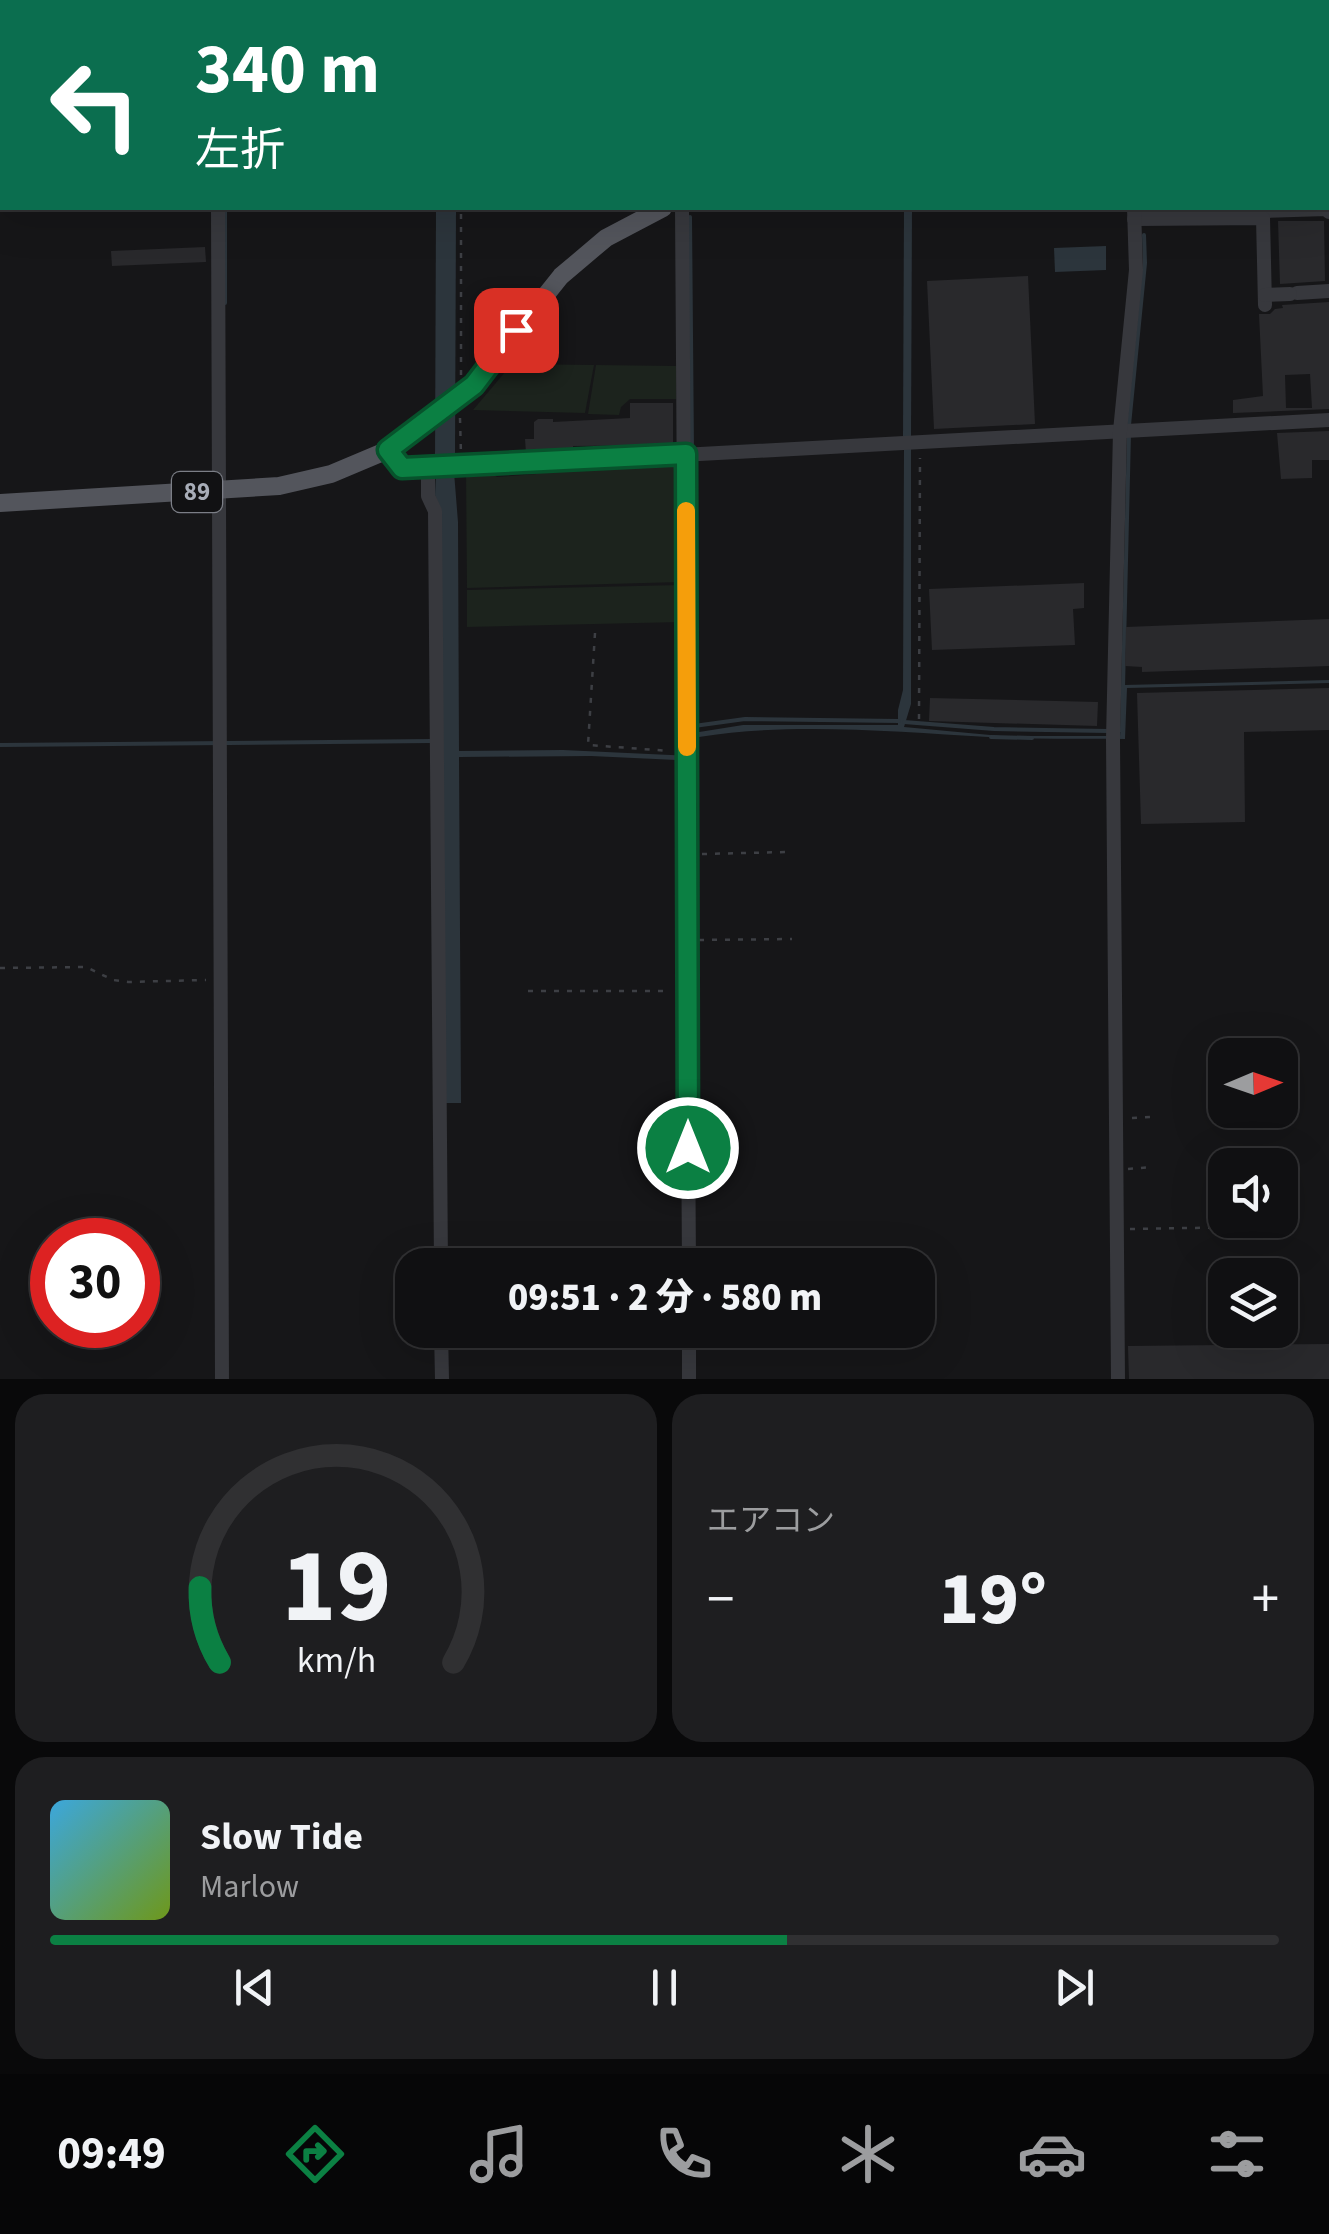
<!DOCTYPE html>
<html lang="ja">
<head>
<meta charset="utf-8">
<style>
  :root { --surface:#101012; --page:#1e1e20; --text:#f1f3f6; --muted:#9c9d9f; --line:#303032; --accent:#0b8043 }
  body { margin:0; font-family:"Source Sans 3","Noto Sans JP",sans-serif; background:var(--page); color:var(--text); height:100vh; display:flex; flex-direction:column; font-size:38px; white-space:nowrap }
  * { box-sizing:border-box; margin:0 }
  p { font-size:32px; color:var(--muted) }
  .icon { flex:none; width:55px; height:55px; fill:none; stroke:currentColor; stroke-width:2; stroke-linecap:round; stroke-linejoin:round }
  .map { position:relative; height:1379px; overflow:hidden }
  .panel { display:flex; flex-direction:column; gap:15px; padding:15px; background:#09090a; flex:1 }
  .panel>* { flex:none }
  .banner { position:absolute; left:0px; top:0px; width:1330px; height:210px; box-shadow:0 10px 40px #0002,0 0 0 2px var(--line); background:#0b6e4f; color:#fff; overflow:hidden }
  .needle { width:65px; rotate:88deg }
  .buttons { position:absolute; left:1208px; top:1038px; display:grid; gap:20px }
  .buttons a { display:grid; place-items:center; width:90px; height:90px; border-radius:20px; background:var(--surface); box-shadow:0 10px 40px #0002,0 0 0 2px var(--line); font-size:50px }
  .speed { position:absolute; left:30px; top:1218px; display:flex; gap:20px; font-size:50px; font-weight:700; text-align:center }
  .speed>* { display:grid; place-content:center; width:130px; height:130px; border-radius:50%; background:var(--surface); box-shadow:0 10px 40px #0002,0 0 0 2px var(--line); line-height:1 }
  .speed .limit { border:15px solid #d22; background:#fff; color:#111 }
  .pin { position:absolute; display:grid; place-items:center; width:85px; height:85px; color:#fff; margin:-42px; border-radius:20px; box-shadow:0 5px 15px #0006 }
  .me { position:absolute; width:110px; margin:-55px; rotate:0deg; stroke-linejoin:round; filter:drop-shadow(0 0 8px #0008) }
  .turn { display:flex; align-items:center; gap:35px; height:210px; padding:0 30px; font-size:45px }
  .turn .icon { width:130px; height:130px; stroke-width:2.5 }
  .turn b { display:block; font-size:70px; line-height:85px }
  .big { font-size:75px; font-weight:800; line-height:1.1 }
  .panel .tile { flex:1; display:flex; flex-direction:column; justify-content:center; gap:15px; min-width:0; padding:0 35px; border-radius:30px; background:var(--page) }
  .panel .dial { align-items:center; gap:0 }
  .dial svg { height:260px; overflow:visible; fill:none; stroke:var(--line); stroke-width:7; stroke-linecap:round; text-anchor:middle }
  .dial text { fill:var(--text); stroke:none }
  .song { display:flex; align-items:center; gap:30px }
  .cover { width:120px; height:120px; border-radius:15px; background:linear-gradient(135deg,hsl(200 70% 55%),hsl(80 70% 35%)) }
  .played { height:10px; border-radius:5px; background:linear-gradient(90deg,var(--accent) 60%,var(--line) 60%) }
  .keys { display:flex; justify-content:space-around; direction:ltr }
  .heat { display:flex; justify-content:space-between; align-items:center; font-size:55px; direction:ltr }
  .panel .tiles { flex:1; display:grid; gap:15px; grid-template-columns:1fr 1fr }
  .tile:last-child { grid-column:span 2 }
  .trip { position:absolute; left:395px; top:1248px; width:540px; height:100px; border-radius:30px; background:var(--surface); box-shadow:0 10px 40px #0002,0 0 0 2px var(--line); font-weight:800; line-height:100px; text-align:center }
  .tab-bar { display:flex; height:160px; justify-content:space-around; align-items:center; background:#060607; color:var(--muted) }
  .tab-bar .icon { width:70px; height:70px }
  .tab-bar .on { color:var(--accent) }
  .tab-bar b { font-size:45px; color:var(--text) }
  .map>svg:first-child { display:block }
  .green { fill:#1c231d }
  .water { fill:#2c353c }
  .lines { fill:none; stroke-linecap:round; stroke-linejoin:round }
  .stream { stroke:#2c353c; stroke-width:4 }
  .building { fill:#29292c; fill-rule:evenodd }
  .path { stroke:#3d3f44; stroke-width:2.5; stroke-dasharray:5 8; stroke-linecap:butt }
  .minor { stroke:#37383d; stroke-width:14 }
  .major { stroke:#53555c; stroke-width:18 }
  .route-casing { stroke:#07532c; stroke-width:25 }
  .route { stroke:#0b8043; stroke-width:18 }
  .slow { stroke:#f59e0b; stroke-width:18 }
  .labels { text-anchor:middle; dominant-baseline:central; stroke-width:10; stroke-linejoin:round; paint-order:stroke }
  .shield { fill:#111113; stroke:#7b7e86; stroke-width:2.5 }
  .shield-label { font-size:25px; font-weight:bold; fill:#a8adb8 }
</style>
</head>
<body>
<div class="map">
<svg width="1329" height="1379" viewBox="0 0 1329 1379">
  <rect width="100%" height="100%" fill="#161618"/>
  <!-- green -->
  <g class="green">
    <polygon points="512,364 594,365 585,413 473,410"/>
    <polygon points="596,365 676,366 676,399 630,399 621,407 619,415 588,414"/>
    <polygon points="679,461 681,582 467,588 466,471 489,471 497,477 536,474 537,468"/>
    <polygon points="680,585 681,622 467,627 467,590"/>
  </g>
  <!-- water -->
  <g class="water">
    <polygon points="436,208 456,208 455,460 435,462"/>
    <polygon points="904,208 912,208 911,437 903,437"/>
    <polygon points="1106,246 1106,270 1055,272 1054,248"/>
    <path d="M904,448H911V704L904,727L1001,736H1120L1124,685L1329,680V683L1127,688L1125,739C1080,738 1033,740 988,737C896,732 790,722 699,737L698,761L591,756L459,757L461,1103H445L440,507L435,495L436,474L454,472L458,522L459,751L563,750L692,756L693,733L743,725H898V710L903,690Z"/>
  </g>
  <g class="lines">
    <!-- stream -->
    <g class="stream">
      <polyline points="687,0 687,2"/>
      <polyline points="1141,0 1141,2"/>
      <polyline points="226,2 226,0"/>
      <polyline points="690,217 692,451"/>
      <polyline points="225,303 225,208"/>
      <polyline points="1129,425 1145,263 1144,235"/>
      <polyline points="692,460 694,726 745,719 899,721"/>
      <polyline points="904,722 994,729 1108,731"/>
      <polyline points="1117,730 1122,730 1129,434"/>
      <polyline points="991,737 1032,738"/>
      <polyline points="0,745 432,741"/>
    </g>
  </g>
  <!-- building -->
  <g class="building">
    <polygon points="1278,221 1324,221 1325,281 1280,284"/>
    <polygon points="205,247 206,262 112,266 111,251"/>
    <polygon points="1028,276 1035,424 934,429 927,281"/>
    <path d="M1329,302V409L1233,413V400L1263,396L1259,314H1270L1275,309L1283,308L1282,305ZM1310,374L1312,408H1286L1285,375Z"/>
    <polygon points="630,403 673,403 673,445 573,446 573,450 526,453 525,439 534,439 534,422 538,419 553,419 553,422 630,418"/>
    <polygon points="1329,431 1329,460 1312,460 1312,478 1281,479 1277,433"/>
    <polygon points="1084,583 1084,608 1073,609 1075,645 932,650 929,589"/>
    <polygon points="1329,619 1329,666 1142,672 1142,667 1125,666 1126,627"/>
    <polygon points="1329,688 1329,730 1244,732 1245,822 1141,824 1137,693"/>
    <polygon points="930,698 1098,702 1097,726 929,721"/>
    <polygon points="1329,1344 1329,1379 1129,1379 1128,1346"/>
  </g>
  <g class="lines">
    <!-- path -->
    <g class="path">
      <polyline points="462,2 462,0"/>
      <polyline points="461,375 461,208"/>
      <polyline points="460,418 461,455"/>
      <polyline points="595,633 588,745 670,751"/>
      <polyline points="919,719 920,458"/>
      <polyline points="702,854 786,852"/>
      <polyline points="699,940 792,939"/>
      <polyline points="0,968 86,967 113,980 128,982 206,980"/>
      <polyline points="528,991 671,991"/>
      <polyline points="1132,1118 1150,1117"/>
      <polyline points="1128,1169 1152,1167"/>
      <polyline points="1130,1229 1248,1227"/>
    </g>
    <!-- minor -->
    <g class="minor">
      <polyline points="680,0 680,2"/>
      <polyline points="1131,0 1131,2"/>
      <polyline points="219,2 219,0"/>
      <polyline points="218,208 222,1379"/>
      <polyline points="682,208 689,1265"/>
      <polyline points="1259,218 1266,211 1326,209 1329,212"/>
      <polyline points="1134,219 1263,218 1265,305"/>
      <polyline points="1297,293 1329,291"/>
      <polyline points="1265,295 1290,294"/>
      <polyline points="388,450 402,468 461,467 1329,420"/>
      <polyline points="428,468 428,496 435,511 441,1265"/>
      <polyline points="441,1330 442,1379"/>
      <polyline points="689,1330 689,1379"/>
      <polyline points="1118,1379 1113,739 1120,431 1136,270 1134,208"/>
    </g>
    <!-- major -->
    <g class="major">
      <polyline points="1328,188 1329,188"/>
      <polyline points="0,503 279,486 331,474 388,450 474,385 561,276 606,238 663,208"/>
    </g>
  </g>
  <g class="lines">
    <!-- route casing -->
    <g class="route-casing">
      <polyline id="route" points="516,330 474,385 388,450 402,468 686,454 688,1148"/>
    </g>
    <!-- route -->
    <use href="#route" class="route"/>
    <!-- slow -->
    <polyline class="slow" points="686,511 687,747"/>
  </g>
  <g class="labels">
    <!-- shield labels -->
    <rect class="shield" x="172" y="472" width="50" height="40" rx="8"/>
    <g class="shield-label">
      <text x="197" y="492">89</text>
    </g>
  </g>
</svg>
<div class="buttons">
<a><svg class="needle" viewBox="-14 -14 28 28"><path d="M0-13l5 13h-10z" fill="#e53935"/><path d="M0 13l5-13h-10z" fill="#9c9d9f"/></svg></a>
<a><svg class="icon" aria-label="sound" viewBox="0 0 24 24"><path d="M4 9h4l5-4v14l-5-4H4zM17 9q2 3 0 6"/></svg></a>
<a><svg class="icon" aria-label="layers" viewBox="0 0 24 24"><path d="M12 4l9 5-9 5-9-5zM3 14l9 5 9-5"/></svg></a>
</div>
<div class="speed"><div class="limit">30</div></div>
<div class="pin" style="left:516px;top:330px;background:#d93025"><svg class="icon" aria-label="arrive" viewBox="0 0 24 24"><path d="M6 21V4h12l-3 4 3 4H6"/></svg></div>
<svg class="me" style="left:688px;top:1148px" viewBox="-20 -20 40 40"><circle r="17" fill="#0b8043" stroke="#fff" stroke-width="3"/><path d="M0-11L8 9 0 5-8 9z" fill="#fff"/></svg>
<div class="trip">09:51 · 2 分 · 580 m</div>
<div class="banner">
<div class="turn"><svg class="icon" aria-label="left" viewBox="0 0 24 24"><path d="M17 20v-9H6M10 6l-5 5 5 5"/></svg><div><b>340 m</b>左折</div></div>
</div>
</div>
<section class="panel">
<div class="tiles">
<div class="tile dial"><svg viewBox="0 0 100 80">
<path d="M14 69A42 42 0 1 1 86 69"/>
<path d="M14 69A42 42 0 0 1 8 46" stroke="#0b8043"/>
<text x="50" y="56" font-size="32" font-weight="700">19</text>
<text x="50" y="72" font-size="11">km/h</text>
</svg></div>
<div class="tile"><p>エアコン</p>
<div class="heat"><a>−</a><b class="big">19°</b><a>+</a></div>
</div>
<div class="tile">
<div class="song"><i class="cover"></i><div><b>Slow Tide</b><p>Marlow</p></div></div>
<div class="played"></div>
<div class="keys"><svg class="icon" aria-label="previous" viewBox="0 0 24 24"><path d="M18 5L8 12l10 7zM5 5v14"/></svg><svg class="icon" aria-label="pause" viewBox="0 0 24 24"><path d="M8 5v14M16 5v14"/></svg><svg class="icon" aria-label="next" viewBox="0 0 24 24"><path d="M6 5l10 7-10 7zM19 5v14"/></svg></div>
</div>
</div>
</section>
<nav class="tab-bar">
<b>09:49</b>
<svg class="icon on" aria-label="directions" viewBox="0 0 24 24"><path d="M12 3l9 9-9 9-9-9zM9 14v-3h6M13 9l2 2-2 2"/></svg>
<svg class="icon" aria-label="music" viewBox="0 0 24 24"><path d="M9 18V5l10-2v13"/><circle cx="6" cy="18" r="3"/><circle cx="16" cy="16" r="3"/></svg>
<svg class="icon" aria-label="phone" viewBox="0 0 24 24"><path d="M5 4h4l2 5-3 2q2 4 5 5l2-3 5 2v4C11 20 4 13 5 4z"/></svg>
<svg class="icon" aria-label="climate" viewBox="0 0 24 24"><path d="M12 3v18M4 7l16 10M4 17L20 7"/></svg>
<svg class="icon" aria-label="car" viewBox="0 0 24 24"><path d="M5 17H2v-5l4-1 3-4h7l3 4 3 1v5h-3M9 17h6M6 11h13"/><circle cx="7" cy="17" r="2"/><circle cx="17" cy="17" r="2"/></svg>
<svg class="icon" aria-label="filters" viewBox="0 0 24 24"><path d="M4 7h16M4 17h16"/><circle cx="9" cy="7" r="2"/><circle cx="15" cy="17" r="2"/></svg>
</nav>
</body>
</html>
